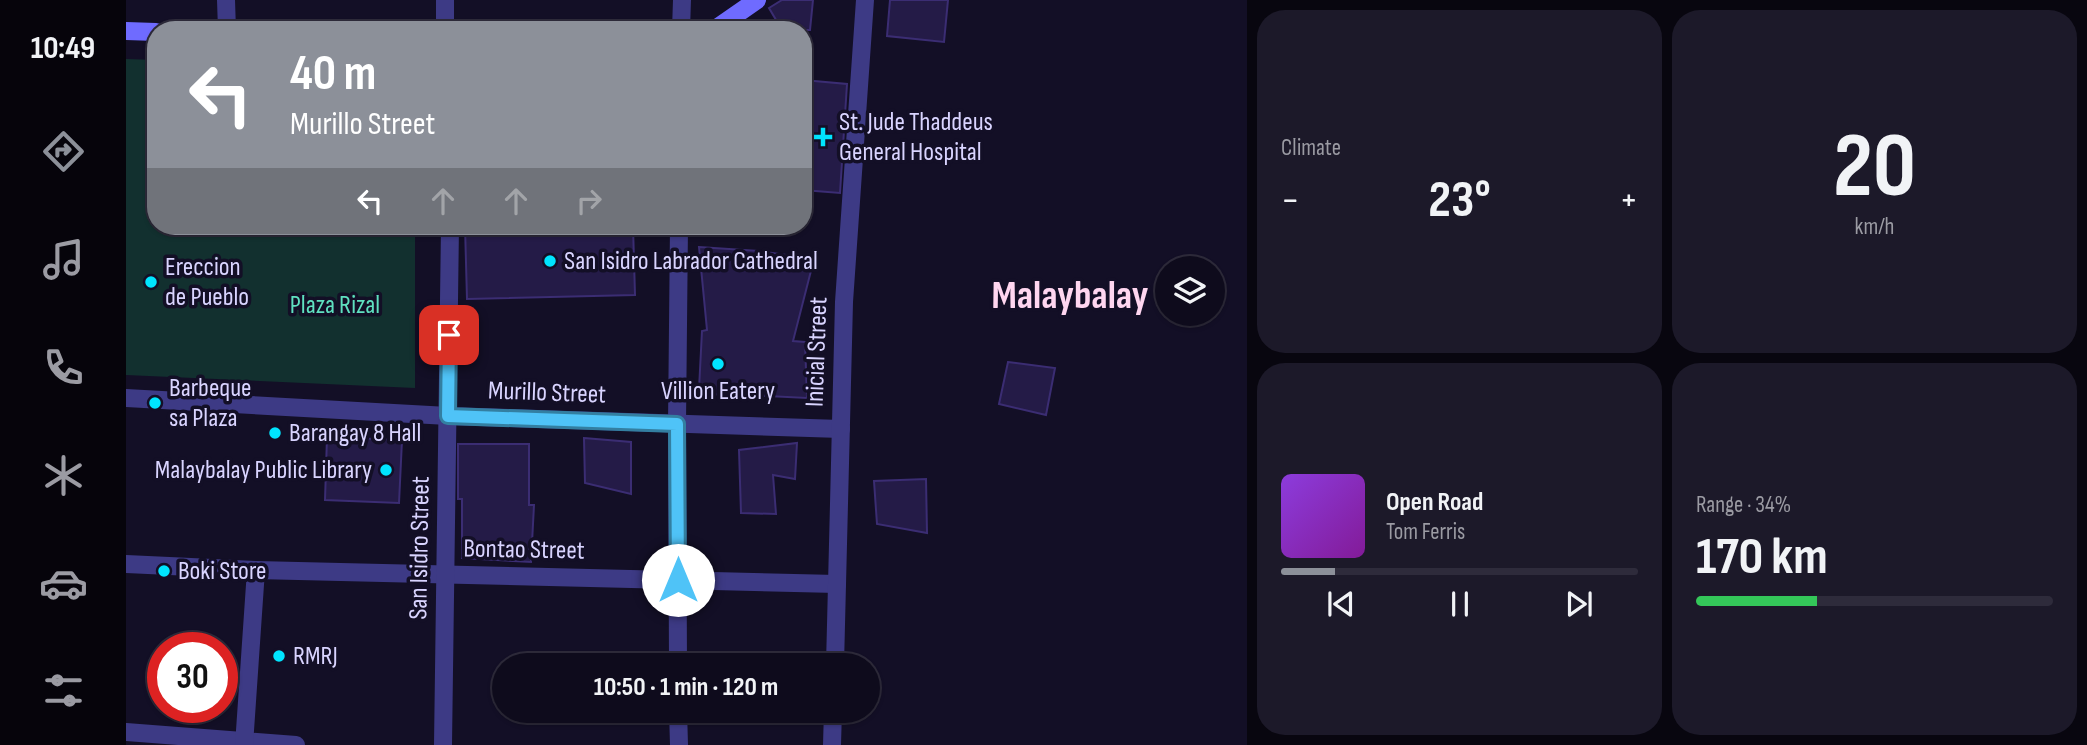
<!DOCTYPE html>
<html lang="en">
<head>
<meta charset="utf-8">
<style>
  :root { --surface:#0e0b1c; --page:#1c1929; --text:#f1f3f6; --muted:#9b9ba3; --line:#2e2b3b; --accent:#8c9099 }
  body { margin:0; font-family:"Sofia Sans Condensed",sans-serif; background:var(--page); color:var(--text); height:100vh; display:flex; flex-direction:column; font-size:26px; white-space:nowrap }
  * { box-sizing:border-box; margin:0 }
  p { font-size:23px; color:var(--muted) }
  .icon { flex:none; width:38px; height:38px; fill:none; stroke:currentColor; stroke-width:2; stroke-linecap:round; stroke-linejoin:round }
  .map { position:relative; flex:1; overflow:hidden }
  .drawer { display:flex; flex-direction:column; gap:10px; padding:10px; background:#08060f; width:840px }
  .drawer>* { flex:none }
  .hud { position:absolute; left:21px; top:21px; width:665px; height:214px; border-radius:28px; box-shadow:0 2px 5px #0004,0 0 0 2px var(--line); background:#8c9099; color:#fff; overflow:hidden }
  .controls { position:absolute; left:1029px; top:256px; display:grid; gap:14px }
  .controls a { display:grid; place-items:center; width:70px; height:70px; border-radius:50%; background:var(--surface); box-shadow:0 2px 5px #0004,0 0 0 2px var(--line); font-size:35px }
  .speed { position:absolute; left:21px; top:632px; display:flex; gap:14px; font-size:35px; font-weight:700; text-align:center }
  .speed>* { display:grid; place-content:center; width:91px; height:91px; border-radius:50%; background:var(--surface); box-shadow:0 2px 5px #0004,0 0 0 2px var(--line); line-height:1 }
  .speed .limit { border:10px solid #d22; background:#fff; color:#111 }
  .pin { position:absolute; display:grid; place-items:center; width:60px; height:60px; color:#fff; margin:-30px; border-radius:14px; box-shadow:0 4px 10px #0006 }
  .me { position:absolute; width:77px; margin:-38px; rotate:0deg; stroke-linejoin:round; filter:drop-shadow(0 0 5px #0008) }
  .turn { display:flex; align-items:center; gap:24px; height:147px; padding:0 28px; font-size:32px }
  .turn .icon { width:91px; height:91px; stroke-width:2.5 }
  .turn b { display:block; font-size:49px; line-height:60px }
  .lanes { display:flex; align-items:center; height:66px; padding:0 28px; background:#0003; justify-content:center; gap:35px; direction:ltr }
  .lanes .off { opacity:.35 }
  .big { font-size:52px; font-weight:700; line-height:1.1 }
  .drawer .tile { flex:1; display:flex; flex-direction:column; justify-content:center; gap:10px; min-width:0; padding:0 24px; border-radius:28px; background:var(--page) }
  .drawer .dial { align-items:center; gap:0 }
  .dial b { font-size:91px; line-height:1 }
  .song { display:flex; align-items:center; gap:21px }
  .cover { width:84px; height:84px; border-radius:10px; background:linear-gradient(135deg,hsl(270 70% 55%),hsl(290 70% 35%)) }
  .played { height:7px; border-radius:4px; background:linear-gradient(90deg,var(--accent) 15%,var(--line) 15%) }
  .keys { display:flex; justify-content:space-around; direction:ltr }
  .heat { display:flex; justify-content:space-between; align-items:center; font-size:38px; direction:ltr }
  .charge { height:10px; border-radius:5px; background:linear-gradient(90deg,#34c759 34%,var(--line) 0) }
  .drawer .tiles { flex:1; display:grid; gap:10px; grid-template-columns:repeat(2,1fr) }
  .trip { position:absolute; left:366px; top:653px; width:388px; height:70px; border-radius:35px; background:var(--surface); box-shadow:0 2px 5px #0004,0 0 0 2px var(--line); font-weight:700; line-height:70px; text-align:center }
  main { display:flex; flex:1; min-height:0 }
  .dock { display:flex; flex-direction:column; width:126px; justify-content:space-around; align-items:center; background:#06040b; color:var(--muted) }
  .dock .icon { width:49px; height:49px }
  .dock .on { color:var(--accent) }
  .dock b { font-size:32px; color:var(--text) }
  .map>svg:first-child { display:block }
  .green { fill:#12302f }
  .building { fill:#241b47; stroke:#3b2d73; stroke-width:2 }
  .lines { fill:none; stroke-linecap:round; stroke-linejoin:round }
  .minor { stroke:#3d3a85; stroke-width:18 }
  .tertiary { stroke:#3d3a85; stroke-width:18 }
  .secondary { stroke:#6f6bff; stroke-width:18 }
  .route-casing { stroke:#337fa1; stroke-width:18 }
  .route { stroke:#4fc3f7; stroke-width:12 }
  .poi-dot { fill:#00e5ff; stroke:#130f26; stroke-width:2.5 }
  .labels { text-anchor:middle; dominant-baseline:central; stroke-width:7; stroke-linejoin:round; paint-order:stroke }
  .poi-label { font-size:26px; fill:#d9d4ff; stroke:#130f26; text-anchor:start }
  .park-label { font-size:26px; fill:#5fe0c0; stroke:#130f26 }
  .street-label { font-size:26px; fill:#d9d4ff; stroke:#130f26 }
  .town-label { font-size:40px; font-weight:bold; fill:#ffd6f0; stroke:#130f26 }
</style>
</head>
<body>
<main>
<nav class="dock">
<b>10:49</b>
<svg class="icon on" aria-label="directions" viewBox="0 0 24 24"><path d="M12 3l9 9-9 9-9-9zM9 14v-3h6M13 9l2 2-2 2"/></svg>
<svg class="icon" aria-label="music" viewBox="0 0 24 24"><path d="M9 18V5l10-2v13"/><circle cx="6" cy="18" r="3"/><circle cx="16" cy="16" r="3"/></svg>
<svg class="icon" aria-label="phone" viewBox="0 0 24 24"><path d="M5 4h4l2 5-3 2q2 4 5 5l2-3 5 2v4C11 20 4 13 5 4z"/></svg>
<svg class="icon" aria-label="climate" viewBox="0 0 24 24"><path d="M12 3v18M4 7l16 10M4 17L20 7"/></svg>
<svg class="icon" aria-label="car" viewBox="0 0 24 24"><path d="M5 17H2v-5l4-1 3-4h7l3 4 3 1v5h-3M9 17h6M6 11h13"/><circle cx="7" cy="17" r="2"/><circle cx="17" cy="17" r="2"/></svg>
<svg class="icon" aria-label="filters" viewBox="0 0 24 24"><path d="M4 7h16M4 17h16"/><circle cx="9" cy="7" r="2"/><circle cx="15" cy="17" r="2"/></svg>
</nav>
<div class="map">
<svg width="1121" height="745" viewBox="0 0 1121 745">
  <rect width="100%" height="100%" fill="#130f26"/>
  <!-- green -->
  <polygon class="green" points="0,59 30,60 30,226 289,226 289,388 0,375"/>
  <!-- building -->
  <g class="building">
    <polygon points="656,0 687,0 684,30 656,30 643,8"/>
    <polygon points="764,0 822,0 818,42 761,36"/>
    <polygon points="677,80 721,84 714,193 677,190"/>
    <polygon points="339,226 507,226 509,295 341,299"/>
    <polygon points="573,247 633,251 688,259 667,341 679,342 681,398 603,394 602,398 573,389 576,331 581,330"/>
    <polygon points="882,362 929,368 920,415 873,404"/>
    <polygon points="201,437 276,440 273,503 199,500"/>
    <polygon points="458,438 505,442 505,494 459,483"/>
    <polygon points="671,443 669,479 647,475 650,514 615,513 613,450"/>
    <polygon points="332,444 403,444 403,505 408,505 405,562 336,558 336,499 332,499"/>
    <polygon points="800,479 801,533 751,524 748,481"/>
  </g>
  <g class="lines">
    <!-- minor -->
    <g class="minor">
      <polyline points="100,0 101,30"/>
      <polyline points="555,30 556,0"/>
      <polyline points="0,398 322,416 715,429"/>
      <polyline points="0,564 130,570 711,584"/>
      <polyline points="552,665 551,424 553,226"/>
      <polyline points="709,665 718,302 739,0"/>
      <polyline points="552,710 553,745"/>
      <polyline points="0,732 170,745"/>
      <polyline points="118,745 130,570"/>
      <polyline points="706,745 707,710"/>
    </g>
    <!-- tertiary -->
    <g class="tertiary">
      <polyline points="319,0 319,30"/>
      <polyline points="317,745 324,226"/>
    </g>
    <!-- secondary -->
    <g class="secondary">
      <polyline points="588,30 631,0"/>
      <polyline points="0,31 30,32"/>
    </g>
  </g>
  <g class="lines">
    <!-- route casing -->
    <g class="route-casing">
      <polyline id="route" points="323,335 322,416 551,424 552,580"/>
    </g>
    <!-- route -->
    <use href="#route" class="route"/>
  </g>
  <!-- markers -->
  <g class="poi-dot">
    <path d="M693.5 126.5h7v7h7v7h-7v7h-7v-7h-7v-7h7z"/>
    <circle cx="424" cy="261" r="7"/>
    <circle cx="25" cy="282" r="7"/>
    <circle cx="592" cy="364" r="7"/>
    <circle cx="29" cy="403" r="7"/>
    <circle cx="149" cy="433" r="7"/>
    <circle cx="260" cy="470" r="7"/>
    <circle cx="38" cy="571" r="7"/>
    <circle cx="153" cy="656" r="7"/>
  </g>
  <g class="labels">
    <!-- poi labels -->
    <g class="poi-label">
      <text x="713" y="122">St. Jude Thaddeus<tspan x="713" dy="30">General Hospital</tspan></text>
      <text x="438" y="261">San Isidro Labrador Cathedral</text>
      <text x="39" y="267">Ereccion<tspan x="39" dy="30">de Pueblo</tspan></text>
      <text x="43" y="388">Barbeque<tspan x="43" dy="30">sa Plaza</tspan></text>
      <text x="592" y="391" text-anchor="middle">Villion Eatery</text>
      <text x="163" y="433">Barangay 8 Hall</text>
      <text x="246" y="470" text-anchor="end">Malaybalay Public Library</text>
      <text x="52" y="571">Boki Store</text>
      <text x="167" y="656">RMRJ</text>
    </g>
    <!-- park labels -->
    <g class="park-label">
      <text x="209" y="305">Plaza Rizal</text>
    </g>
    <!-- street labels -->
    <g class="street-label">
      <text transform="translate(691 352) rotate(-88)">Inicial Street</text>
      <text transform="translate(421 393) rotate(2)">Murillo Street</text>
      <text transform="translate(294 548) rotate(-89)">San Isidro Street</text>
      <text transform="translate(398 550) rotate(1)">Bontao Street</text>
    </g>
    <!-- town labels -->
    <g class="town-label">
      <text x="944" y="296">Malaybalay</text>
    </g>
  </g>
</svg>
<div class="controls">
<a><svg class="icon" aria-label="layers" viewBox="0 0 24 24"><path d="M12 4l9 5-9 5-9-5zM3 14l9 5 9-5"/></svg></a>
</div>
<div class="speed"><div class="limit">30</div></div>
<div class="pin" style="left:323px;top:335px;background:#d93025"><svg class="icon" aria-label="arrive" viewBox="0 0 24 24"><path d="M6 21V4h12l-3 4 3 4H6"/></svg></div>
<svg class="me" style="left:552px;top:580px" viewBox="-20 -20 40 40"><circle r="19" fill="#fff"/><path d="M0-13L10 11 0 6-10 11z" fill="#4fc3f7"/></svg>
<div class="trip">10:50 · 1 min · 120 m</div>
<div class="hud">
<div class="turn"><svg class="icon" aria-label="left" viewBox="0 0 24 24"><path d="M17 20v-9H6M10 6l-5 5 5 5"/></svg><div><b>40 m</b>Murillo Street</div></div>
<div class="lanes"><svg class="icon" aria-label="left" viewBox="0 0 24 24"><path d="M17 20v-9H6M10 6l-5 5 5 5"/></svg><svg class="icon off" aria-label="ahead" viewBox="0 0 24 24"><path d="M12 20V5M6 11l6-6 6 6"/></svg><svg class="icon off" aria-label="ahead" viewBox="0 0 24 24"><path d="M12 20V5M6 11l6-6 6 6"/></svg><svg class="icon off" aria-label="right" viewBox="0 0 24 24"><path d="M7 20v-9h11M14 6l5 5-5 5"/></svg></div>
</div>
</div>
<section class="drawer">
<div class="tiles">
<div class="tile"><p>Climate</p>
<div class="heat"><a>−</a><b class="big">23°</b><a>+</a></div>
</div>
<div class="tile dial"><b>20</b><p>km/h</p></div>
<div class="tile">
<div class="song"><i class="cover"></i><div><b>Open Road</b><p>Tom Ferris</p></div></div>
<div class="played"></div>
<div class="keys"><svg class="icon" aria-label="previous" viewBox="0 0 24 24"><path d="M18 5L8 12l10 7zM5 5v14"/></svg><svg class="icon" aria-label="pause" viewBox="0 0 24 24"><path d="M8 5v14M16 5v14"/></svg><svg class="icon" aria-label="next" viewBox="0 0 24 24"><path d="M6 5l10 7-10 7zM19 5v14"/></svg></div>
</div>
<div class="tile"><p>Range · 34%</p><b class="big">170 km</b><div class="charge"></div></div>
</div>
</section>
</main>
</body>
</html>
